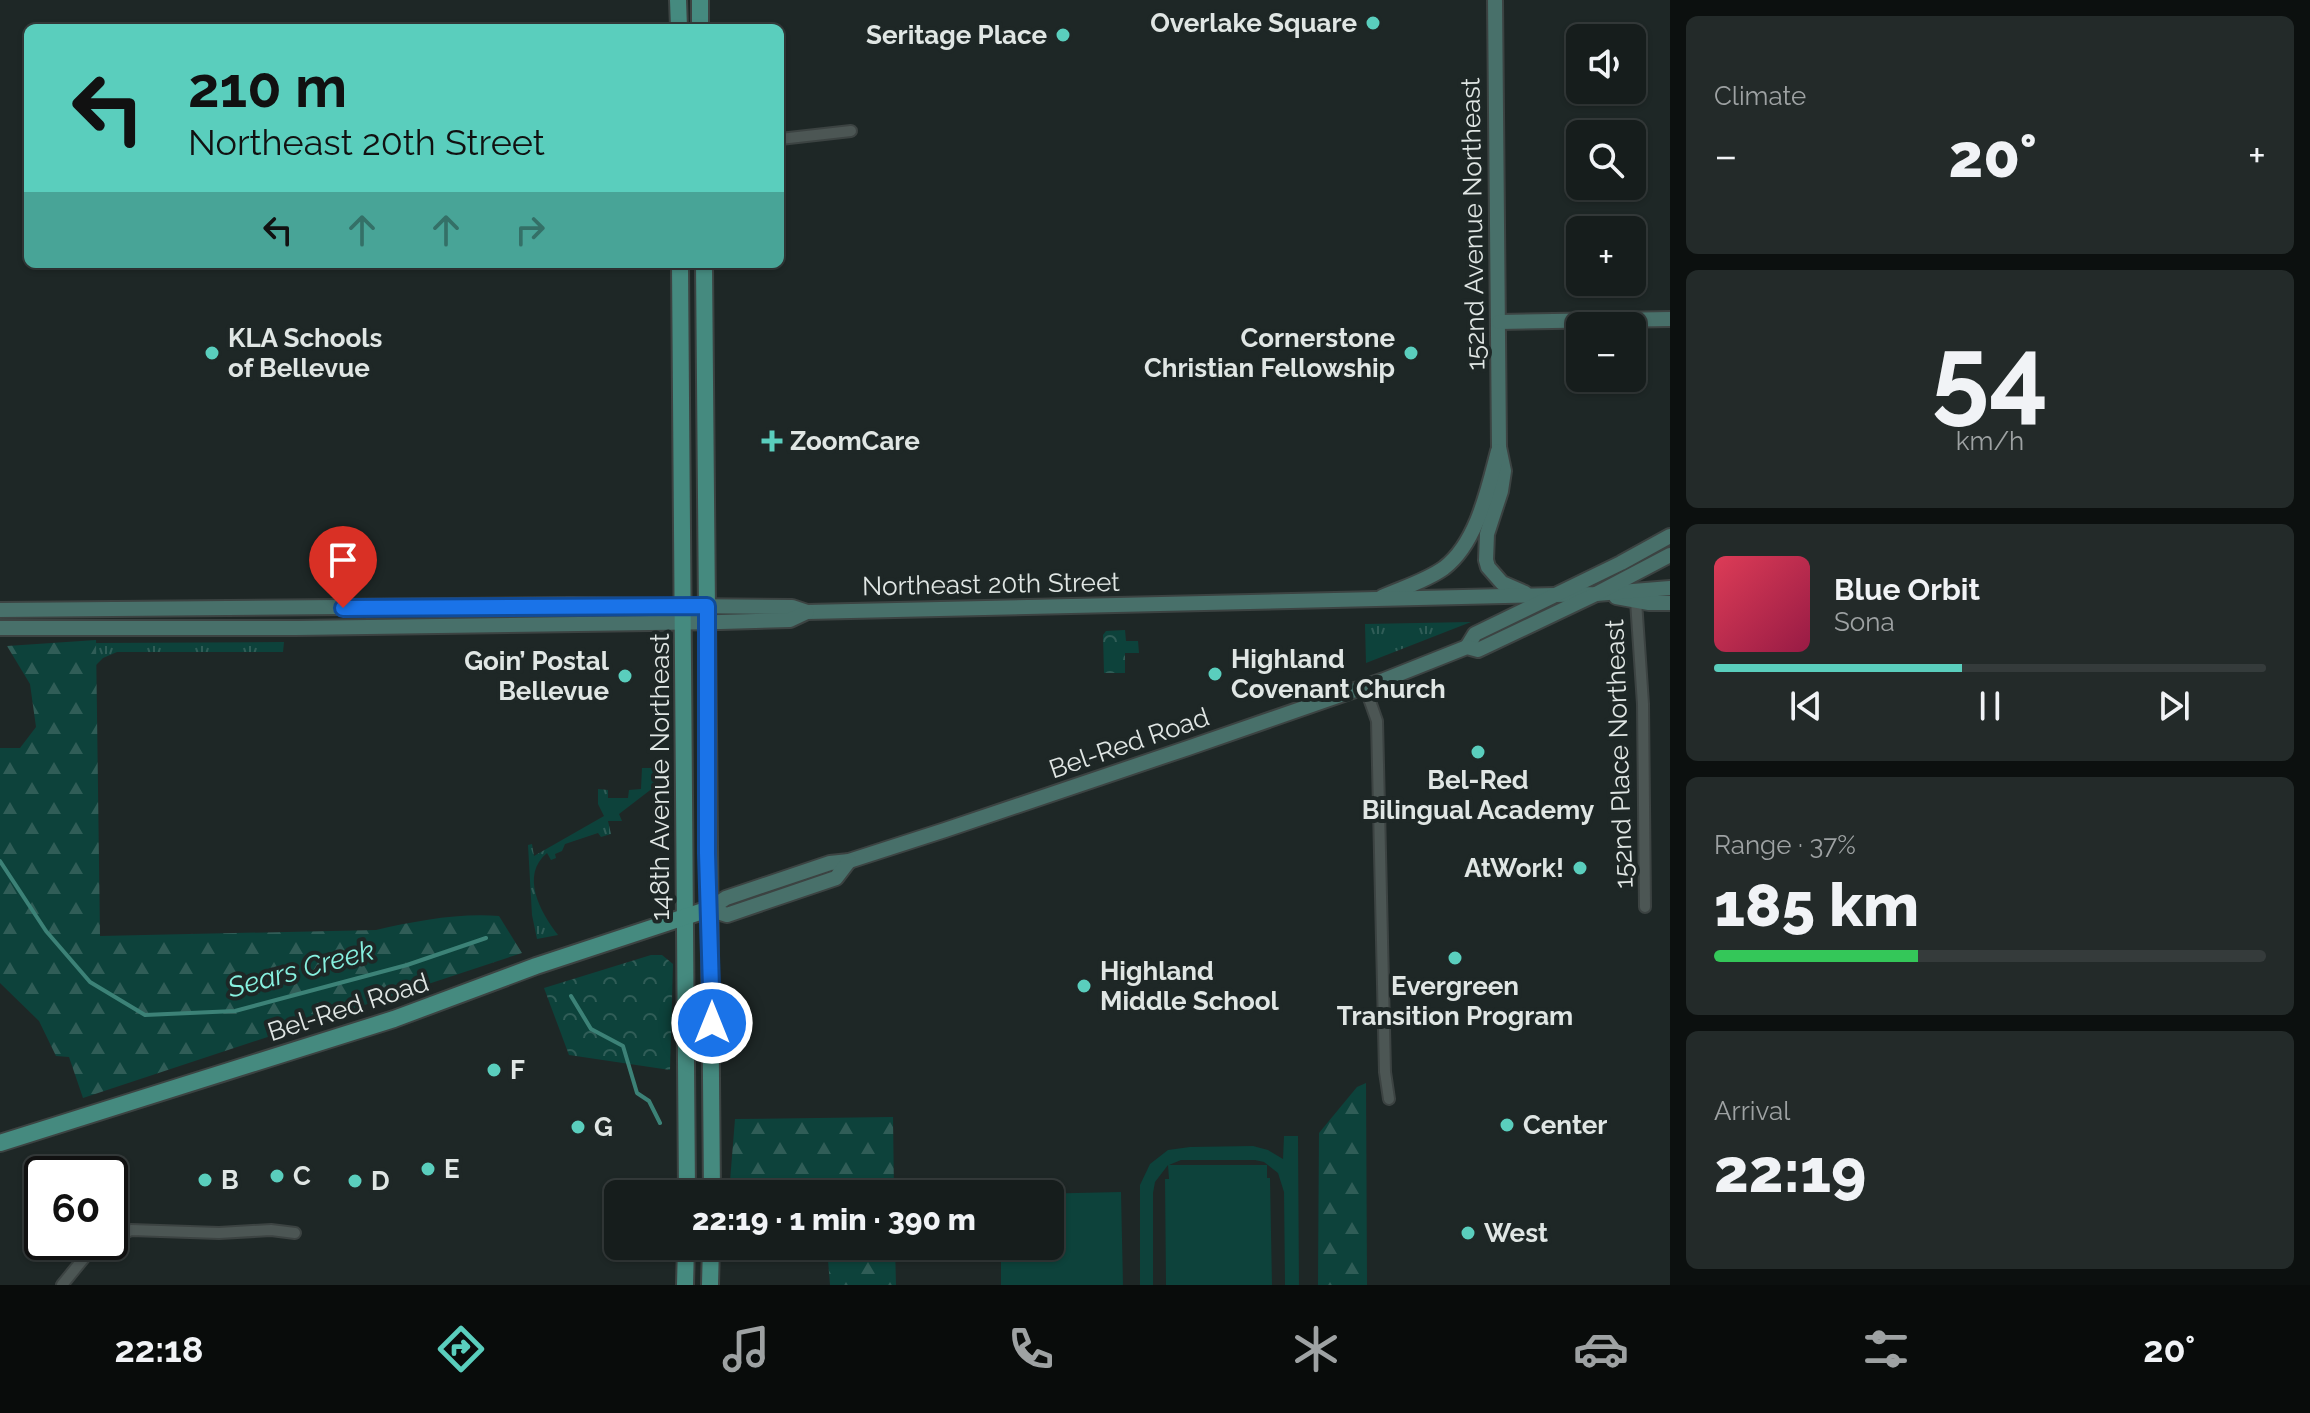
<!DOCTYPE html>
<html lang="en">
<head>
<meta charset="utf-8">
<style>
  :root { --surface:#161d1c; --page:#232a29; --text:#f1f3f6; --muted:#9ea2a3; --line:#353b3b; --accent:#5acebd }
  body { margin:0; font-family:Raleway,sans-serif; background:var(--page); color:var(--text); height:100vh; display:flex; flex-direction:column; font-size:30px; white-space:nowrap }
  * { box-sizing:border-box; margin:0 }
  p { font-size:26px; color:var(--muted) }
  .icon { flex:none; width:44px; height:44px; fill:none; stroke:currentColor; stroke-width:2; stroke-linecap:round; stroke-linejoin:round }
  .map { position:relative; flex:1; overflow:hidden }
  .sheet { display:flex; flex-direction:column; gap:16px; padding:16px; background:#0c100f; width:640px }
  .sheet>* { flex:none }
  .top-card { position:absolute; left:24px; top:24px; width:760px; height:244px; border-radius:12px; box-shadow:0 2px 6px #0004,0 0 0 2px var(--line); background:#5acebd; color:#111; overflow:hidden }
  .tools { position:absolute; left:1566px; top:24px; display:grid; gap:16px }
  .tools a { display:grid; place-items:center; width:80px; height:80px; border-radius:12px; background:var(--surface); box-shadow:0 2px 6px #0004,0 0 0 2px var(--line); font-size:40px }
  .speed { position:absolute; left:24px; top:1156px; display:flex; gap:16px; font-size:40px; font-weight:700; text-align:center }
  .speed>* { display:grid; place-content:center; width:104px; height:104px; border-radius:50%; background:var(--surface); box-shadow:0 2px 6px #0004,0 0 0 2px var(--line); line-height:1 }
  .speed .limit { border:4px solid #111; border-radius:12px; background:#fff; color:#111 }
  .pin { position:absolute; display:grid; place-items:center; width:68px; height:68px; color:#fff; margin:-82px -34px; border-radius:50% 50% 50% 0; rotate:-45deg; box-shadow:0 0 8px #0007 }
  .pin .icon { rotate:45deg }
  .me { position:absolute; width:88px; margin:-44px; rotate:0deg; stroke-linejoin:round; filter:drop-shadow(0 0 6px #0008) }
  .turn { display:flex; align-items:center; gap:28px; height:168px; padding:0 32px; font-size:36px }
  .turn .icon { width:104px; height:104px; stroke-width:2.5 }
  .turn b { display:block; font-size:56px; line-height:68px }
  .lanes { display:flex; align-items:center; height:76px; padding:0 32px; background:#0003; justify-content:center; gap:40px; direction:ltr }
  .lanes .off { opacity:.35 }
  .big { font-size:60px; font-weight:800; line-height:1.1 }
  .sheet .widget { flex:1; display:flex; flex-direction:column; justify-content:center; gap:12px; min-width:0; padding:0 28px; border-radius:12px; background:var(--page) }
  .sheet .dial { align-items:center; gap:0 }
  .dial b { font-size:104px; line-height:1 }
  .song { display:flex; align-items:center; gap:24px }
  .cover { width:96px; height:96px; border-radius:12px; background:linear-gradient(135deg,hsl(350 70% 55%),hsl(340 70% 35%)) }
  .played { height:8px; border-radius:4px; background:linear-gradient(90deg,var(--accent) 45%,var(--line) 45%) }
  .keys { display:flex; justify-content:space-around; direction:ltr }
  .heat { display:flex; justify-content:space-between; align-items:center; font-size:44px; direction:ltr }
  .charge { height:12px; border-radius:6px; background:linear-gradient(90deg,#34c759 37%,var(--line) 0) }
  .trip { position:absolute; left:604px; top:1180px; width:460px; height:80px; border-radius:12px; background:var(--surface); box-shadow:0 2px 6px #0004,0 0 0 2px var(--line); font-weight:800; line-height:80px; text-align:center }
  .tab-bar { display:flex; height:128px; justify-content:space-around; align-items:center; background:#090c0b; color:var(--muted) }
  .tab-bar .icon { width:56px; height:56px }
  .tab-bar .selected { color:var(--accent) }
  .tab-bar b { font-size:36px; color:var(--text) }
  main { display:flex; flex:1; min-height:0 }
  .map>svg:first-child { display:block }
  .grass { fill:url(#grass-tufts) }
  .forest { fill:url(#forest-firs) }
  .park { fill:url(#park-crowns) }
  .pitch { fill:#0d423b }
  .lines { fill:none; stroke-linecap:round; stroke-linejoin:round }
  .stream { stroke:#3c8277; stroke-width:4 }
  .street-casing { stroke:#3c4342; stroke-width:14 }
  .secondary-casing { stroke:#3c4342; stroke-width:18 }
  .primary-casing { stroke:#3c4342; stroke-width:20 }
  .street { stroke:#4c5654; stroke-width:10 }
  .secondary { stroke:#48706a; stroke-width:14 }
  .primary { stroke:#458a7f; stroke-width:16 }
  .route-casing { stroke:#114b97; stroke-width:20 }
  .route { stroke:#1a73e8; stroke-width:14 }
  .poi-dot { fill:#5acebd; stroke:#1e2726; stroke-width:3 }
  .labels { text-anchor:middle; dominant-baseline:central; stroke-width:8; stroke-linejoin:round; paint-order:stroke }
  .poi-label { font-size:26px; font-weight:bold; fill:#e0e6e4; stroke:#1e2726; text-anchor:start }
  .street-label { font-size:26px; fill:#e0e6e4; stroke:#1e2726 }
  .water-label { font-size:28px; font-style:italic; fill:#87f1e0; stroke:#1e2726 }
</style>
</head>
<body>
<main>
<div class="map">
<svg width="1670" height="1285" viewBox="0 0 1670 1285">
  <defs>
    <pattern id="grass-tufts" width="24" height="20" patternUnits="userSpaceOnUse" patternTransform="scale(2)"><rect width="24" height="20" fill="#0d423b"/><path d="M3 7l-1-3M5 7V3M7 7l1-3M15 17l-1-3M17 17v-4M19 17l1-3" fill="none" stroke="#305d57"/></pattern>
    <pattern id="forest-firs" width="22" height="20" patternUnits="userSpaceOnUse" patternTransform="scale(2)"><rect width="22" height="20" fill="#0d423b"/><path d="M5 1l3.5 6h-7zM16 11l3.5 6h-7z" fill="#305d57"/></pattern>
    <pattern id="park-crowns" width="20" height="18" patternUnits="userSpaceOnUse" patternTransform="scale(2)"><rect width="20" height="18" fill="#0d423b"/><path d="M2 6a3 3 0 1 1 6 0M12 15a3 3 0 1 1 6 0" fill="none" stroke="#305d57"/></pattern>
  </defs>
  <rect width="100%" height="100%" fill="#1e2726"/>
  <!-- grass -->
  <g class="grass">
    <polygon points="1471,622 1366,663 1365,624"/>
    <polygon points="284,642 283,652 117,652 103,658 96,665 96,643"/>
    <path d="M642,768H663L662,781L619,814L622,821H608L611,834L601,837L598,833L565,844L562,851L555,854L556,858L551,860L547,853C520,875 540,912 558,935L537,939L532,915L528,845L532,844L534,856L604,816L598,804V789L608,790V798H628L629,790L641,789Z"/>
  </g>
  <!-- forest -->
  <g class="forest">
    <path d="M96,640L100,936L376,930C416,921 458,913 499,916L522,953L83,1098L69,1057L56,1056L39,1021L0,983V748H20L36,727L30,684L7,646Z"/>
    <polygon points="1366,1083 1367,1285 1318,1285 1319,1133 1357,1087"/>
    <polygon points="893,1117 894,1194 729,1194 735,1119"/>
    <polygon points="760,1246 895,1246 896,1285 830,1285 828,1260 762,1253"/>
  </g>
  <!-- park -->
  <g class="park">
    <polygon points="1125,630 1126,641 1138,641 1139,653 1125,653 1125,673 1104,673 1103,635 1106,631"/>
    <polygon points="651,955 662,955 673,964 670,1070 569,1055 544,988"/>
  </g>
  <!-- pitch -->
  <g class="pitch">
    <polygon points="1284,1136 1298,1136 1299,1285 1285,1285 1284,1192 1278,1173 1264,1162 1255,1160 1181,1160 1169,1165 1267,1165 1267,1178 1270,1178 1272,1285 1166,1285 1165,1179 1169,1179 1168,1165 1155,1182 1153,1193 1153,1285 1140,1285 1140,1185 1150,1164 1168,1150 1190,1147 1253,1146 1268,1150 1283,1159"/>
    <polygon points="1121,1192 1123,1285 1001,1285 1001,1246 1050,1246 1050,1194 1031,1194"/>
  </g>
  <g class="lines">
    <!-- stream -->
    <g class="stream">
      <polyline points="0,861 46,931 90,982 145,1015 235,1011 407,965 486,938"/>
      <polyline points="571,996 591,1029 623,1046 637,1093 649,1101 660,1123"/>
    </g>
    <!-- street casing -->
    <g class="street-casing">
      <g id="street">
        <polyline points="780,139 851,131"/>
        <polyline points="1636,601 1643,704 1645,907"/>
        <polyline points="1365,687 1377,721 1385,1072 1389,1099"/>
        <polyline points="110,1240 131,1230 219,1233 271,1230 295,1233"/>
        <polyline points="62,1285 88,1253 106,1242"/>
      </g>
    </g>
    <!-- secondary casing -->
    <g class="secondary-casing">
      <g id="secondary">
        <polyline points="1495,0 1499,447 1504,471 1501,491 1487,534 1486,560 1488,567 1502,583 1525,593"/>
        <polyline points="1499,322 1670,319"/>
        <path d="M1382,597C1402,588 1426,581 1444,568C1477,543 1488,489 1498,451"/>
        <polyline points="1616,597 1649,603 1670,603"/>
        <polyline points="0,610 571,605 792,607 807,612 1596,594 1670,588"/>
        <polyline points="0,628 297,628 721,622 790,620 807,612"/>
        <polyline points="1467,647 1475,634 1621,563 1670,536"/>
        <polyline points="709,909 726,898 830,863 849,861 945,830 1188,748 1384,680 1467,647 1478,650 1596,594 1670,555"/>
        <polyline points="709,909 727,915 836,878 849,861"/>
      </g>
    </g>
    <!-- primary casing -->
    <g class="primary-casing">
      <g id="primary">
        <polyline points="678,0 679,28"/>
        <polyline points="700,0 700,28"/>
        <polyline points="680,264 687,1194"/>
        <polyline points="704,264 712,1194"/>
        <polyline points="0,1143 394,1019 536,966 709,909"/>
        <polyline points="685,1285 686,1246"/>
        <polyline points="710,1285 711,1246"/>
      </g>
    </g>
    <!-- street -->
    <use href="#street" class="street"/>
    <!-- secondary -->
    <use href="#secondary" class="secondary"/>
    <!-- primary -->
    <use href="#primary" class="primary"/>
  </g>
  <g class="lines">
    <!-- route casing -->
    <g class="route-casing">
      <polyline id="route" points="343,608 707,606 707,853 712,1023"/>
    </g>
    <!-- route -->
    <use href="#route" class="route"/>
  </g>
  <!-- markers -->
  <g class="poi-dot">
    <circle cx="1373" cy="23" r="8"/>
    <circle cx="1063" cy="35" r="8"/>
    <circle cx="212" cy="353" r="8"/>
    <circle cx="1411" cy="353" r="8"/>
    <path d="M768 429h8v8h8v8h-8v8h-8v-8h-8v-8h8z"/>
    <circle cx="1215" cy="674" r="8"/>
    <circle cx="625" cy="676" r="8"/>
    <circle cx="1478" cy="752" r="8"/>
    <circle cx="1580" cy="868" r="8"/>
    <circle cx="1455" cy="958" r="8"/>
    <circle cx="1084" cy="986" r="8"/>
    <circle cx="494" cy="1070" r="8"/>
    <circle cx="1507" cy="1125" r="8"/>
    <circle cx="578" cy="1127" r="8"/>
    <circle cx="428" cy="1169" r="8"/>
    <circle cx="277" cy="1176" r="8"/>
    <circle cx="205" cy="1180" r="8"/>
    <circle cx="355" cy="1181" r="8"/>
    <circle cx="1468" cy="1233" r="8"/>
  </g>
  <g class="labels">
    <!-- poi labels -->
    <g class="poi-label">
      <text x="1357" y="23" text-anchor="end">Overlake Square</text>
      <text x="1047" y="35" text-anchor="end">Seritage Place</text>
      <text x="228" y="338">KLA Schools<tspan x="228" dy="30">of Bellevue</tspan></text>
      <text x="1395" y="338" text-anchor="end">Cornerstone<tspan x="1395" dy="30">Christian Fellowship</tspan></text>
      <text x="790" y="441">ZoomCare</text>
      <text x="1231" y="659">Highland<tspan x="1231" dy="30">Covenant Church</tspan></text>
      <text x="609" y="661" text-anchor="end">Goin’ Postal<tspan x="609" dy="30">Bellevue</tspan></text>
      <text x="1478" y="780" text-anchor="middle">Bel-Red<tspan x="1478" dy="30">Bilingual Academy</tspan></text>
      <text x="1564" y="868" text-anchor="end">AtWork!</text>
      <text x="1100" y="971">Highland<tspan x="1100" dy="30">Middle School</tspan></text>
      <text x="1455" y="986" text-anchor="middle">Evergreen<tspan x="1455" dy="30">Transition Program</tspan></text>
      <text x="510" y="1070">F</text>
      <text x="1523" y="1125">Center</text>
      <text x="594" y="1127">G</text>
      <text x="444" y="1169">E</text>
      <text x="293" y="1176">C</text>
      <text x="221" y="1180">B</text>
      <text x="371" y="1181">D</text>
      <text x="1484" y="1233">West</text>
    </g>
    <!-- street labels -->
    <g class="street-label">
      <text transform="translate(1473 224) rotate(-91)">152nd Avenue Northeast</text>
      <text transform="translate(991 584) rotate(-1)">Northeast 20th Street</text>
      <text transform="translate(1129 743) rotate(-19)">Bel-Red Road</text>
      <text transform="translate(1619 754) rotate(-92)">152nd Place Northeast</text>
      <text transform="translate(660 777) rotate(-90)">148th Avenue Northeast</text>
      <text transform="translate(348 1007) rotate(-18)">Bel-Red Road</text>
    </g>
    <!-- water labels -->
    <g class="water-label">
      <text transform="translate(301 969) rotate(-15)">Sears Creek</text>
    </g>
  </g>
</svg>
<div class="tools">
<a><svg class="icon" aria-label="sound" viewBox="0 0 24 24"><path d="M4 9h4l5-4v14l-5-4H4zM17 9q2 3 0 6"/></svg></a>
<a><svg class="icon" aria-label="search" viewBox="0 0 24 24"><circle cx="10" cy="10" r="6"/><path d="M15 15l6 6"/></svg></a>
<a>+</a>
<a>−</a>
</div>
<div class="speed"><div class="limit">60</div></div>
<div class="pin" style="left:343px;top:608px;background:#d93025"><svg class="icon" aria-label="arrive" viewBox="0 0 24 24"><path d="M6 21V4h12l-3 4 3 4H6"/></svg></div>
<svg class="me" style="left:712px;top:1023px" viewBox="-20 -20 40 40"><circle r="17" fill="#1a73e8" stroke="#fff" stroke-width="3"/><path d="M0-11L8 9 0 5-8 9z" fill="#fff"/></svg>
<div class="trip">22:19 · 1 min · 390 m</div>
<div class="top-card">
<div class="turn"><svg class="icon" aria-label="left" viewBox="0 0 24 24"><path d="M17 20v-9H6M10 6l-5 5 5 5"/></svg><div><b>210 m</b>Northeast 20th Street</div></div>
<div class="lanes"><svg class="icon" aria-label="left" viewBox="0 0 24 24"><path d="M17 20v-9H6M10 6l-5 5 5 5"/></svg><svg class="icon off" aria-label="ahead" viewBox="0 0 24 24"><path d="M12 20V5M6 11l6-6 6 6"/></svg><svg class="icon off" aria-label="ahead" viewBox="0 0 24 24"><path d="M12 20V5M6 11l6-6 6 6"/></svg><svg class="icon off" aria-label="right" viewBox="0 0 24 24"><path d="M7 20v-9h11M14 6l5 5-5 5"/></svg></div>
</div>
</div>
<section class="sheet">
<div class="widget"><p>Climate</p>
<div class="heat"><a>−</a><b class="big">20°</b><a>+</a></div>
</div>
<div class="widget dial"><b>54</b><p>km/h</p></div>
<div class="widget">
<div class="song"><i class="cover"></i><div><b>Blue Orbit</b><p>Sona</p></div></div>
<div class="played"></div>
<div class="keys"><svg class="icon" aria-label="previous" viewBox="0 0 24 24"><path d="M18 5L8 12l10 7zM5 5v14"/></svg><svg class="icon" aria-label="pause" viewBox="0 0 24 24"><path d="M8 5v14M16 5v14"/></svg><svg class="icon" aria-label="next" viewBox="0 0 24 24"><path d="M6 5l10 7-10 7zM19 5v14"/></svg></div>
</div>
<div class="widget"><p>Range · 37%</p><b class="big">185 km</b><div class="charge"></div></div>
<div class="widget"><p>Arrival</p><b class="big">22:19</b></div>
</section>
</main>
<nav class="tab-bar">
<b>22:18</b>
<svg class="icon selected" aria-label="directions" viewBox="0 0 24 24"><path d="M12 3l9 9-9 9-9-9zM9 14v-3h6M13 9l2 2-2 2"/></svg>
<svg class="icon" aria-label="music" viewBox="0 0 24 24"><path d="M9 18V5l10-2v13"/><circle cx="6" cy="18" r="3"/><circle cx="16" cy="16" r="3"/></svg>
<svg class="icon" aria-label="phone" viewBox="0 0 24 24"><path d="M5 4h4l2 5-3 2q2 4 5 5l2-3 5 2v4C11 20 4 13 5 4z"/></svg>
<svg class="icon" aria-label="climate" viewBox="0 0 24 24"><path d="M12 3v18M4 7l16 10M4 17L20 7"/></svg>
<svg class="icon" aria-label="car" viewBox="0 0 24 24"><path d="M5 17H2v-5l4-1 3-4h7l3 4 3 1v5h-3M9 17h6M6 11h13"/><circle cx="7" cy="17" r="2"/><circle cx="17" cy="17" r="2"/></svg>
<svg class="icon" aria-label="filters" viewBox="0 0 24 24"><path d="M4 7h16M4 17h16"/><circle cx="9" cy="7" r="2"/><circle cx="15" cy="17" r="2"/></svg>
<b>20°</b>
</nav>
</body>
</html>
